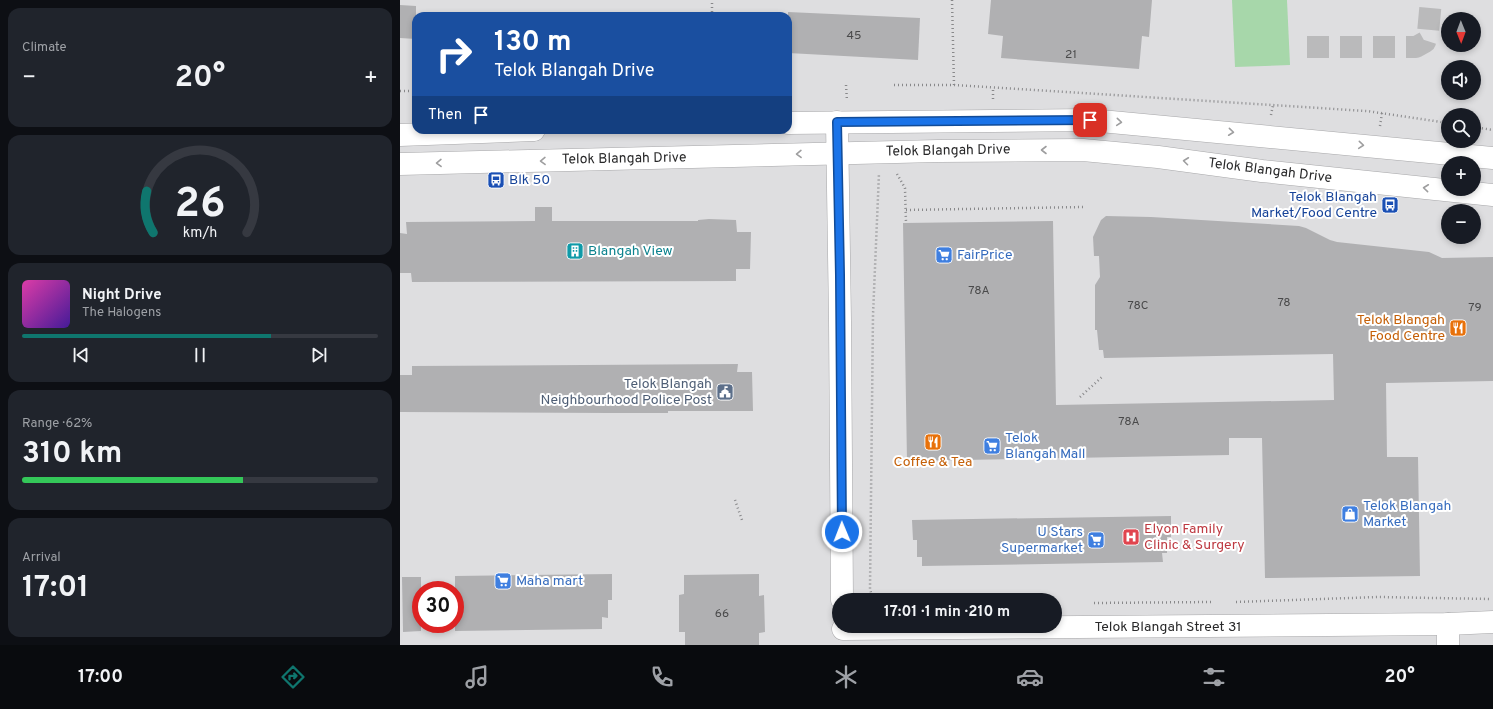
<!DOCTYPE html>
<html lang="en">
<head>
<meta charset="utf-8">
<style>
  :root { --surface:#171b24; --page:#20242c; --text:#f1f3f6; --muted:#9ea1a6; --line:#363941; --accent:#0f766e }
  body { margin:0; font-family:Overpass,sans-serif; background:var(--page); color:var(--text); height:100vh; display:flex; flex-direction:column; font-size:15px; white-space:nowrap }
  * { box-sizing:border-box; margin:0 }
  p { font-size:13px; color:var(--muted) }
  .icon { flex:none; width:22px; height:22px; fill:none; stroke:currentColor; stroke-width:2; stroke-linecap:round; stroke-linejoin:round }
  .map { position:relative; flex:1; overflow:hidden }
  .drawer { display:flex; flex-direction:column; gap:8px; padding:8px; background:#0d0f14; width:400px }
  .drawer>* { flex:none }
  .top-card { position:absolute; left:12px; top:12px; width:380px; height:122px; border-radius:12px; box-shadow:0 2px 6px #0003; background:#1a4fa0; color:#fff; overflow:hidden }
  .needle { width:26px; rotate:179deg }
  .fabs { position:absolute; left:1041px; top:12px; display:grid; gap:8px }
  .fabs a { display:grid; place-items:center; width:40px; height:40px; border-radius:50%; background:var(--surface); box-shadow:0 2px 6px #0003; font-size:20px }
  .speed { position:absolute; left:12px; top:581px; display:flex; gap:8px; font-size:20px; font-weight:700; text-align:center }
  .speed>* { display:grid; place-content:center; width:52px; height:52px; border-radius:50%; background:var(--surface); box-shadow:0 2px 6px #0003; line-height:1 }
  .speed .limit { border:6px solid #d22; background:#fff; color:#111 }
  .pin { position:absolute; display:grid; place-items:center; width:34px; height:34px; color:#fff; margin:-17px; border-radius:8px; box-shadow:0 2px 6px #0006 }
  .me { position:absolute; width:44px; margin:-22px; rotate:359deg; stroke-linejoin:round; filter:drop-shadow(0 0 3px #0008) }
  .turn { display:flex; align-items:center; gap:14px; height:84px; padding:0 16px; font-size:18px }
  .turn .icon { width:52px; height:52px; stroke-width:2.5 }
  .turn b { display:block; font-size:28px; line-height:34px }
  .then { display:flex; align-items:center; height:38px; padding:0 16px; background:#0003; gap:8px; font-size:15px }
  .big { font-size:30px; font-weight:700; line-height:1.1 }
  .drawer .card { flex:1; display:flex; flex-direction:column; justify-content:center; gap:6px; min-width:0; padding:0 14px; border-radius:12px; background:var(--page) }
  .drawer .dial { align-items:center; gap:0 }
  .dial svg { height:104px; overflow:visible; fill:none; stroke:var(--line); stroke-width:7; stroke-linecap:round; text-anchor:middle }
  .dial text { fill:var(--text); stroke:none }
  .song { display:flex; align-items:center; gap:12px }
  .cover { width:48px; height:48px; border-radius:6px; background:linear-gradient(135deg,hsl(320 70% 55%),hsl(260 70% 35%)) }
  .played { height:4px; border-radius:2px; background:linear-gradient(90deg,var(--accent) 70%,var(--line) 70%) }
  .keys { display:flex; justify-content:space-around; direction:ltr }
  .heat { display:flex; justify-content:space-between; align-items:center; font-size:22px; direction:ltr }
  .charge { height:6px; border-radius:3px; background:linear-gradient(90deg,#34c759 62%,var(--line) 0) }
  .trip { position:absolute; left:432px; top:593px; width:230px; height:40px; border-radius:20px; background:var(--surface); box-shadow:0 2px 6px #0003; font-weight:700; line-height:40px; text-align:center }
  .tab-bar { display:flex; height:64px; justify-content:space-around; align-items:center; background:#090b0e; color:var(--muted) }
  .tab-bar .icon { width:28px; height:28px }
  .tab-bar .current { color:var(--accent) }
  .tab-bar b { font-size:18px; color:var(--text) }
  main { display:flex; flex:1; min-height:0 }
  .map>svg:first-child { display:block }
  .green { fill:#a7d7aa }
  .building { fill:#b0b0b2 }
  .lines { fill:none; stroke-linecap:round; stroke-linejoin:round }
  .minor-tunnel { stroke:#bababb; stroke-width:22; stroke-dasharray:22 11; stroke-linecap:butt }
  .minor-casing { stroke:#a7a7a9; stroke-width:23 }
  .path { stroke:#88888a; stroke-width:2.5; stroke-dasharray:1 3; stroke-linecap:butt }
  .minor { stroke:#fff; stroke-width:22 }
  .oneway { stroke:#9e9e9f }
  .route-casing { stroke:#114b97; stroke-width:10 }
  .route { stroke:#1a73e8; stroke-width:7 }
  .labels { text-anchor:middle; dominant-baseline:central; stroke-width:4; stroke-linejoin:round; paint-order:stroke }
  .number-label { font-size:12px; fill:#4a4a4b }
  .street-label { font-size:14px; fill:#282829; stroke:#fff }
  .transit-label { font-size:14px; fill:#164399; stroke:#fff; text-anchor:start }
  .culture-label { font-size:14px; fill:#0d838f; stroke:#fff; text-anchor:start }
  .shop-label { font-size:14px; fill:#366cbe; stroke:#fff; text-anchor:start }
  .food-label { font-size:14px; fill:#c56008; stroke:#fff; text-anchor:end }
  .service-label { font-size:14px; fill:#4e5e75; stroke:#fff; text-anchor:end }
  .health-label { font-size:14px; fill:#be3a42; stroke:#fff; text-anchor:start }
</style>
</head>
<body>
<main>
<section class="drawer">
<div class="card"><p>Climate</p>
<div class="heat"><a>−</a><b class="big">20°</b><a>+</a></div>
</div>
<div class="card dial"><svg viewBox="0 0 100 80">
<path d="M14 69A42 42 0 1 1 86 69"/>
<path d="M14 69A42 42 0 0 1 9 37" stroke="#0f766e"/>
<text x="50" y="56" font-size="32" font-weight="700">26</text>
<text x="50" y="72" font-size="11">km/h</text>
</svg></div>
<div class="card">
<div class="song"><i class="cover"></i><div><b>Night Drive</b><p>The Halogens</p></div></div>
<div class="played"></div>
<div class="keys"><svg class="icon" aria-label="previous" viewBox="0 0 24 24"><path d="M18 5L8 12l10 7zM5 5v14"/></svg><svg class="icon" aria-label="pause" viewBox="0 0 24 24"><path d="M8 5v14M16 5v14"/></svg><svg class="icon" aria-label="next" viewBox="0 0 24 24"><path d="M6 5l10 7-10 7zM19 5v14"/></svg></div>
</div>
<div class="card"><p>Range · 62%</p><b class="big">310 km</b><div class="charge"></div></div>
<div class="card"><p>Arrival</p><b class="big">17:01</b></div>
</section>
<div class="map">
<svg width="1093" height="645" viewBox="0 0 1093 645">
  <rect width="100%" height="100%" fill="#dedee0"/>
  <!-- green -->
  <polygon class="green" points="832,0 887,0 890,65 835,67"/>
  <!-- building -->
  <g class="building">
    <polygon points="591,0 752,0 749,37 742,36 739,69 601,58 603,36 588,34"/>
    <polygon points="0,5 16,6 16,39 0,38"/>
    <polygon points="388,12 520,18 518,60 388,53"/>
    <polygon points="135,207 152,207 152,221 298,221 298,220 309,219 336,220 337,232 351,232 350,269 336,269 336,281 12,282 11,273 0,273 0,233 7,234 6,222 135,221"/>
    <polygon points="706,216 751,217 899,226 906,228 930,240 937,242 1029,252 1042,258 1093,257 1093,381 986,383 987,457 1018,457 1020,576 865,578 862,438 829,438 829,455 507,461 503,223 653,221 656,405 934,400 933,354 704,358 703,350 699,350 697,330 695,330 695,285 700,277 699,256 694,256 693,237 701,220"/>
    <polygon points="338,364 337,372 352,372 353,411 268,411 268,413 210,413 0,412 0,375 12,375 12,366"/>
    <polygon points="771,516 771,537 767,537 767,553 762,553 763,562 522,566 522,557 517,557 517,540 513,540 512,520"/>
    <polygon points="212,574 212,600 208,600 208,618 202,617 202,629 55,631 55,576"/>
    <polygon points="359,574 359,596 364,595 365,632 359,633 359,645 285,645 285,632 279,632 279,595 284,594 284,575"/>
    <polygon points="2,577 21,577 21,631 3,632"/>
  </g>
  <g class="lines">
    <!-- minor-tunnel -->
    <polyline class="minor-tunnel" points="907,47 1016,47 1025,42 1028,33 1031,0"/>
    <!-- minor casing -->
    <g class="minor-casing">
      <g id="minor">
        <polyline points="437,122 440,321 442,600"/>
        <polyline points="388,123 690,120 1093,158"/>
        <polyline points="0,135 134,130"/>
        <polyline points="0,164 538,151 683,150 758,157 862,171 1093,195"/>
        <polyline points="1048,624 1048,645"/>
        <polyline points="443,629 1048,624 1093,622"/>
      </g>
    </g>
    <!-- path -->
    <g class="path">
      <polyline points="552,0 554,85"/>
      <polyline points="312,16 312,0"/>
      <polyline points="446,85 447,101"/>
      <polyline points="494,85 554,85 967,111 1048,123"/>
      <polyline points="0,91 16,91"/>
      <polyline points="593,99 593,88"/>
      <polyline points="871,115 873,105"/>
      <polyline points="980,126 982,113"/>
      <polyline points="1074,127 1093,130"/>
      <polyline points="497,174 505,188 506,223"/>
      <polyline points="506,210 683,207"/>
      <polyline points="680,397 702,377"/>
      <polyline points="335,500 342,520"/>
      <polyline points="473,600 470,589 473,315 479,173"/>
      <polyline points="836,602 978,597 1091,599"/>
      <polyline points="694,603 811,602"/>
    </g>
    <!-- minor -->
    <use href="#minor" class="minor"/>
  </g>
  <!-- one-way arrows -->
  <defs><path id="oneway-chevron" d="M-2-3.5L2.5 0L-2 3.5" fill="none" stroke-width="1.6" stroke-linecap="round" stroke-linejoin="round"/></defs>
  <g class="oneway">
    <use href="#oneway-chevron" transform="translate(719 122) rotate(5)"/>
    <use href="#oneway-chevron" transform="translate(831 132) rotate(6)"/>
    <use href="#oneway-chevron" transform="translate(961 145) rotate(5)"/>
    <use href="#oneway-chevron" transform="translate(644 150) rotate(180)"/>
    <use href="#oneway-chevron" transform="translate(399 154) rotate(179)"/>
    <use href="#oneway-chevron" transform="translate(143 161) rotate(179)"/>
    <use href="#oneway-chevron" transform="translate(786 161) rotate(-173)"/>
    <use href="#oneway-chevron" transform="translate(39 163) rotate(179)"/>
    <use href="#oneway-chevron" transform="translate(1026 188) rotate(-174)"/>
  </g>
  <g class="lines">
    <!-- route casing -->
    <g class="route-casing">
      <polyline id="route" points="442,532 440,275 437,122 690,120"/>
    </g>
    <!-- route -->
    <use href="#route" class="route"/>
  </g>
  <!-- icons -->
  <defs>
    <g id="bus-square" transform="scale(0.9)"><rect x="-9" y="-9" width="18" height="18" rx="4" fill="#1a4fb4" stroke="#fff"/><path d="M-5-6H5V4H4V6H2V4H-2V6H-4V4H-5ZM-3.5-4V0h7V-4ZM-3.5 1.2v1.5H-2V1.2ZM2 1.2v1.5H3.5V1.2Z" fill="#fff"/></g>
    <g id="building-square" transform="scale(0.9)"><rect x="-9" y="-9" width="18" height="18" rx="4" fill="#0f9aa8" stroke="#fff"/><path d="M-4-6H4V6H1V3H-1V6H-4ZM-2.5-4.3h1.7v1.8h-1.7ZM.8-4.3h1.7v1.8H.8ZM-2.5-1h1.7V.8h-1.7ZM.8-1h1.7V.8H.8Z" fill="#fff"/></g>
    <g id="supermarket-square" transform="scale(0.9)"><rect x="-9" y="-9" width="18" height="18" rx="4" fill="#3f7fe0" stroke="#fff"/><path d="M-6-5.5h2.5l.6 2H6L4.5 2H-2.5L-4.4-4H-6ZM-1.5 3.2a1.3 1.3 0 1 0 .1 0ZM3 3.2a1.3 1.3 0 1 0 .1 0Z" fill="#fff"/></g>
    <g id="restaurant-square" transform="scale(0.9)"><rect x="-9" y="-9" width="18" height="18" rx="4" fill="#e8710a" stroke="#fff"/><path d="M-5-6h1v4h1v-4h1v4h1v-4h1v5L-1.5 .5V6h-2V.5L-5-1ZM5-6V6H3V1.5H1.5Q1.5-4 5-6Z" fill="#fff"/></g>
    <g id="civic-square" transform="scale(0.9)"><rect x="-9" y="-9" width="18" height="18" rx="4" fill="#5c6f8a" stroke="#fff"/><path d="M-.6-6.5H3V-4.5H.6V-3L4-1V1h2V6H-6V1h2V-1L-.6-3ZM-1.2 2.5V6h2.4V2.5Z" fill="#fff"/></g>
    <g id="shop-square" transform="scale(0.9)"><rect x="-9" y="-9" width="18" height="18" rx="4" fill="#3f7fe0" stroke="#fff"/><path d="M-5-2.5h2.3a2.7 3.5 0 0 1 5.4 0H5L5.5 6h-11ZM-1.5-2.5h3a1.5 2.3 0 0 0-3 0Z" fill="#fff"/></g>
    <g id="hospital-square" transform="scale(0.9)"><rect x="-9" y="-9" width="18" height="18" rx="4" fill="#e0444e" stroke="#fff"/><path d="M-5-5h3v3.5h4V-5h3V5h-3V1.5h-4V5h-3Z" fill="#fff"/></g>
  </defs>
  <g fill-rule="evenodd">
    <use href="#bus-square" x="96" y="180"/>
    <use href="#bus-square" x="990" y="205"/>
    <use href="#building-square" x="175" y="251"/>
    <use href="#supermarket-square" x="544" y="255"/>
    <use href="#restaurant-square" x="1058" y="328"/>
    <use href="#civic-square" x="325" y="392"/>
    <use href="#restaurant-square" x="533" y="442"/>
    <use href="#supermarket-square" x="592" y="446"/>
    <use href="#shop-square" x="950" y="514"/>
    <use href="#hospital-square" x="731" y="537"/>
    <use href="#supermarket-square" x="696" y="540"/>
    <use href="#supermarket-square" x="103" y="581"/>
  </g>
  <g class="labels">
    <!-- number labels -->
    <g class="number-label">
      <text x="454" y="36">45</text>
      <text x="671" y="55">21</text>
      <text x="579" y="291">78A</text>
      <text x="884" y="303">78</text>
      <text x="738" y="306">78C</text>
      <text x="1075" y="308">79</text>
      <text x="729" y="422">78A</text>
      <text x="322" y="614">66</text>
    </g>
    <!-- street labels -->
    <g class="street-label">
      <text transform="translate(548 151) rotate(-1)">Telok Blangah Drive</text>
      <text transform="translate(224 159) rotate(-1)">Telok Blangah Drive</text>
      <text transform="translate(870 171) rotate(7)">Telok Blangah Drive</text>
      <text x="768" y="627">Telok Blangah Street 31</text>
    </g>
    <!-- transit labels -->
    <g class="transit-label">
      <text x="109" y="180">Blk 50</text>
      <text x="977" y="197" text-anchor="end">Telok Blangah<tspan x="977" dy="16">Market/Food Centre</tspan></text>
    </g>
    <!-- culture labels -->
    <g class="culture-label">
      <text x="188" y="251">Blangah View</text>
    </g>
    <!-- shop labels -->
    <g class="shop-label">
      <text x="557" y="255">FairPrice</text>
      <text x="605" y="438">Telok<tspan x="605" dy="16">Blangah Mall</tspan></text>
      <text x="963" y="506">Telok Blangah<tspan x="963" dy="16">Market</tspan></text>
      <text x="683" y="532" text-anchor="end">U Stars<tspan x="683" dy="16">Supermarket</tspan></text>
      <text x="116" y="581">Maha mart</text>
    </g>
    <!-- food labels -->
    <g class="food-label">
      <text x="1045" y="320">Telok Blangah<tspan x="1045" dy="16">Food Centre</tspan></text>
      <text x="533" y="462" text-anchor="middle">Coffee &amp; Tea</text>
    </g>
    <!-- service labels -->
    <g class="service-label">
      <text x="312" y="384">Telok Blangah<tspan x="312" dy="16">Neighbourhood Police Post</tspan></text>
    </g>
    <!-- health labels -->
    <g class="health-label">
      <text x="744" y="529">Elyon Family<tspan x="744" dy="16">Clinic &amp; Surgery</tspan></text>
    </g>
  </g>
</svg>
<div class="fabs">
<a><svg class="needle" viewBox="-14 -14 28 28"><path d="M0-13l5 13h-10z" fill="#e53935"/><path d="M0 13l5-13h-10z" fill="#9ea1a6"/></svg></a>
<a><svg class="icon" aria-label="sound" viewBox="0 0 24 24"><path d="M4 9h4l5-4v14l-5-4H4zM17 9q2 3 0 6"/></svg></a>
<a><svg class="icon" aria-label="search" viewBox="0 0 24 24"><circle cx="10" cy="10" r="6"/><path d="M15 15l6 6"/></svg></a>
<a>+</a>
<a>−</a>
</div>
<div class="speed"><div class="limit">30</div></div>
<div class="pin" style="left:690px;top:120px;background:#d93025"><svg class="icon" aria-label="arrive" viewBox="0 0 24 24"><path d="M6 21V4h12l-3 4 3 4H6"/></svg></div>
<svg class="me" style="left:442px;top:532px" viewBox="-20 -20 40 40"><circle r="17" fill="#1a73e8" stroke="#fff" stroke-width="3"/><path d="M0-11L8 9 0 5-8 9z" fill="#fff"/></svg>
<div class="trip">17:01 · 1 min · 210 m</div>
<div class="top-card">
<div class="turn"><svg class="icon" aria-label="right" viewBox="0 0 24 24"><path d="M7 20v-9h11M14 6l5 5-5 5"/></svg><div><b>130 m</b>Telok Blangah Drive</div></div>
<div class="then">Then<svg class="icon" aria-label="arrive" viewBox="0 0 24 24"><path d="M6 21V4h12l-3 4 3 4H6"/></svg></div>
</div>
</div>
</main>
<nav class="tab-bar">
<b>17:00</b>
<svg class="icon current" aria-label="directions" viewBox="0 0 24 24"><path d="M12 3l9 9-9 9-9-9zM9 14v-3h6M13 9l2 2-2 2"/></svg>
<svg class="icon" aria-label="music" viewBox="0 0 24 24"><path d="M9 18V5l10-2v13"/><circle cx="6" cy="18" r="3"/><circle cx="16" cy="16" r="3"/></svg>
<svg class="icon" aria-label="phone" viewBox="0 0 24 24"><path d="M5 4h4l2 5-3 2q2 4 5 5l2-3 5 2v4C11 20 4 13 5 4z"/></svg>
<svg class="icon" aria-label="climate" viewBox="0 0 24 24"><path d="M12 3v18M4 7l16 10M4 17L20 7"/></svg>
<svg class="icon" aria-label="car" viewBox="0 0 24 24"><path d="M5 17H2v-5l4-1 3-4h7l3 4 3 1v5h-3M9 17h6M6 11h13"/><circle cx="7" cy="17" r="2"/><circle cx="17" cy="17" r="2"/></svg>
<svg class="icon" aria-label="filters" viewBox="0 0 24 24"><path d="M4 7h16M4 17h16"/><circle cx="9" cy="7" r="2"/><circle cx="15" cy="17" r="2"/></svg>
<b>20°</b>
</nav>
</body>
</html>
